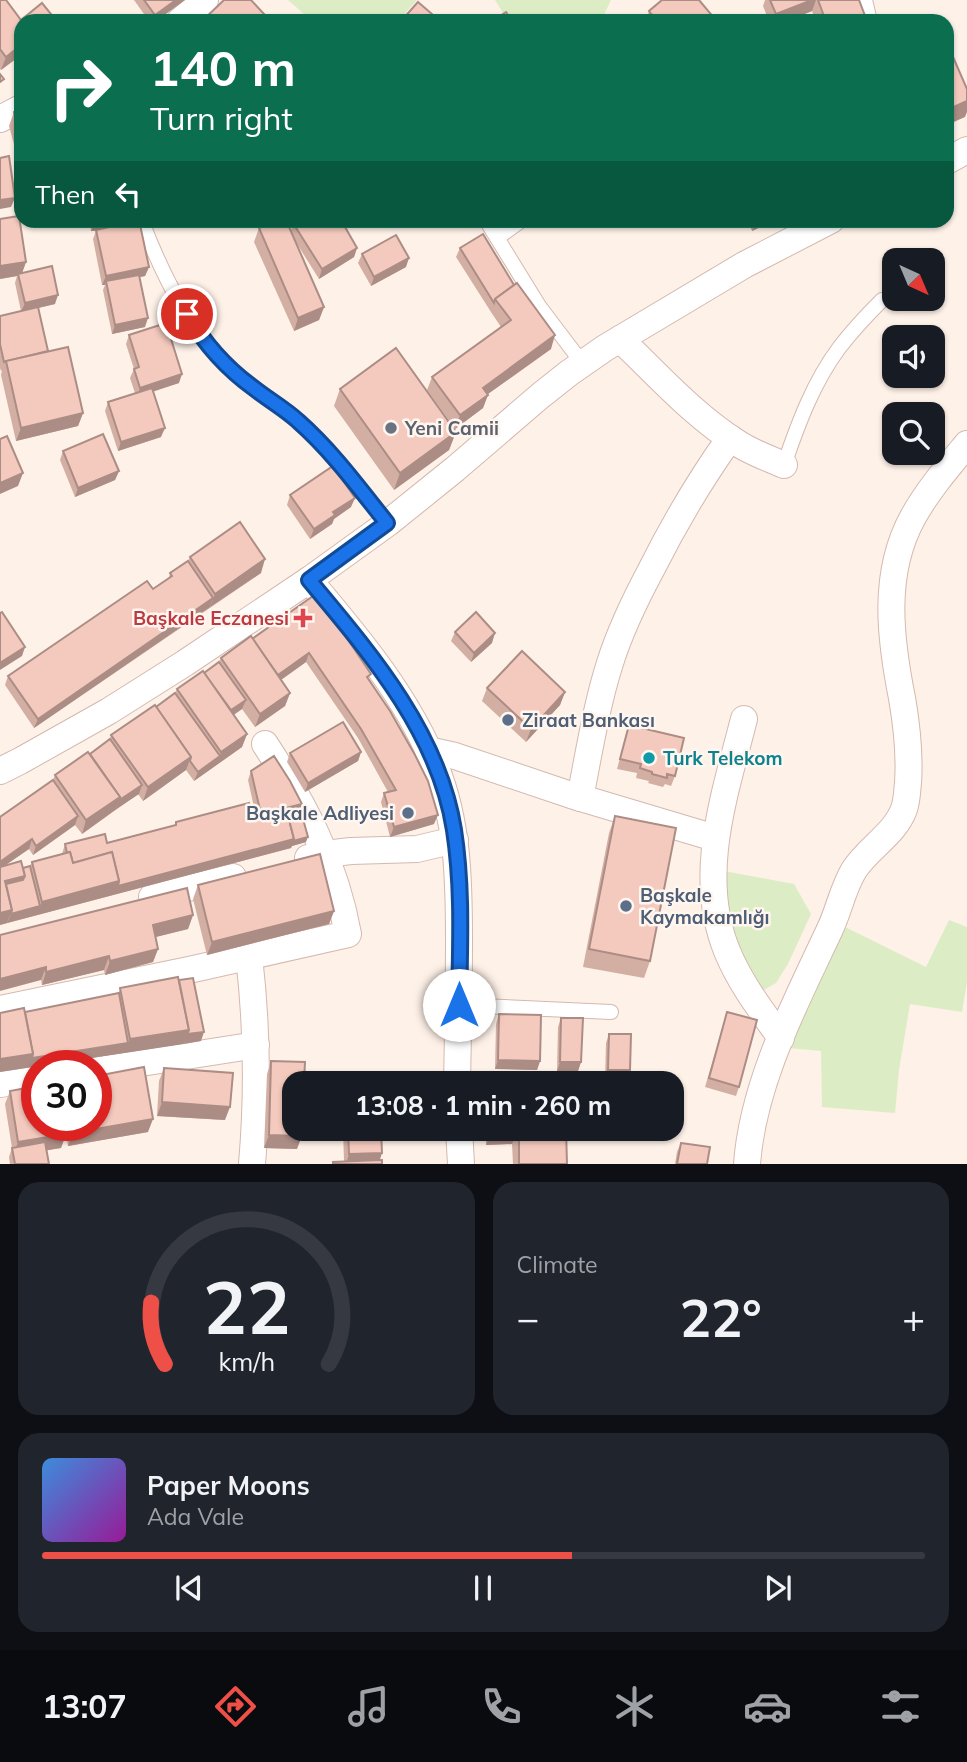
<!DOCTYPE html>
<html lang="en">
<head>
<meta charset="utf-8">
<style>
  :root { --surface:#171b24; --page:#20242c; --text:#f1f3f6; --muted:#9ea1a6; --line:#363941; --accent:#ee4f46 }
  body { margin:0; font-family:Mulish,sans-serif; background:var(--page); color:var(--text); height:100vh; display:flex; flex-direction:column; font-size:26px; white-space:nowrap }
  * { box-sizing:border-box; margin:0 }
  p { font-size:23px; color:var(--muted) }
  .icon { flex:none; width:38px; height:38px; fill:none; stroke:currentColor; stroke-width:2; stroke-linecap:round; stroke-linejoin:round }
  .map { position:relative; height:1164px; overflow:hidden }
  .panel { display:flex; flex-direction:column; gap:18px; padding:18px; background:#0d0f14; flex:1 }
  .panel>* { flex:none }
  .guide { position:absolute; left:14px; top:14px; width:940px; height:214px; border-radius:21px; box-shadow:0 2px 5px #0004; background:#0b6e4f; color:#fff; overflow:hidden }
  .needle { width:46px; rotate:136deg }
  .buttons { position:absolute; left:882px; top:248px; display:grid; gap:14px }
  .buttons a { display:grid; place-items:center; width:63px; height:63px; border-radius:14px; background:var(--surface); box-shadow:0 2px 5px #0004; font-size:35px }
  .speed { position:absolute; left:21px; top:1050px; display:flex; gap:14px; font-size:35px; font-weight:700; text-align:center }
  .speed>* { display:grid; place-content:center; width:91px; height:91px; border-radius:50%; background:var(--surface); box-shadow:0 2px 5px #0004; line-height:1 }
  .speed .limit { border:10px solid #d22; background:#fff; color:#111 }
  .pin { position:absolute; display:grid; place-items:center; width:60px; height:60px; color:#fff; margin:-30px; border:4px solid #fff; border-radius:50%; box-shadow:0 2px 7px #0007 }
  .me { position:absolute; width:77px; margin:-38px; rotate:0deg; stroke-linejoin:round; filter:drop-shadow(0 0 5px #0008) }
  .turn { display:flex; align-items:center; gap:24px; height:147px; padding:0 21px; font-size:32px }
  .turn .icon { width:91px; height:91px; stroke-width:2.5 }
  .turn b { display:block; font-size:49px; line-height:60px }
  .then { display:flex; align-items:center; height:66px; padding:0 21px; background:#0003; gap:14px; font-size:26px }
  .big { font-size:52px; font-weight:700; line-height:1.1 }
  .panel .tile { flex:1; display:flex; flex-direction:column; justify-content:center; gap:10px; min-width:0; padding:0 24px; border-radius:21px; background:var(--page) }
  .panel .dial { align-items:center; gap:0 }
  .dial svg { height:182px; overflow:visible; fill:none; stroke:var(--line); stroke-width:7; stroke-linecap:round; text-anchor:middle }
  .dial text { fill:var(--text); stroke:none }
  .song { display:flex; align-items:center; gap:21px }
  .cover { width:84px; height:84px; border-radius:10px; background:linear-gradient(135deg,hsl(210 70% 55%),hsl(300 70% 35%)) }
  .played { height:7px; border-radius:4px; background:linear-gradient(90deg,var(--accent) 60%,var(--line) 60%) }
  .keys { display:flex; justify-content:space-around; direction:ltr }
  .heat { display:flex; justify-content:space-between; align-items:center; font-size:38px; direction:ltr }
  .panel .tiles { flex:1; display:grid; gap:18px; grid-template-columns:1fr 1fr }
  .tile:last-child { grid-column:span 2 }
  .trip { position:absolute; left:282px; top:1071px; width:402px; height:70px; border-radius:21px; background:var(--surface); box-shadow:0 2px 5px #0004; font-weight:700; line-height:70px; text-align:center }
  .menu { display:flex; height:112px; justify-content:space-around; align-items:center; background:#090b0e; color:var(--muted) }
  .menu .icon { width:49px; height:49px }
  .menu .active { color:var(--accent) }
  .menu b { font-size:32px; color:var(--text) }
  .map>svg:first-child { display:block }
  .green { fill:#dcedc5 }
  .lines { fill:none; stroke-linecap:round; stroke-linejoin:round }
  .service-casing { stroke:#d4b9af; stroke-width:16 }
  .minor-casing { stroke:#d4b9af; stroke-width:28 }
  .service { stroke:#fff; stroke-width:14 }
  .minor { stroke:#fff; stroke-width:26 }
  .wall { fill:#d3aea3 }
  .shaded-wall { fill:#ac8d85 }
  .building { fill:#f5cabe; stroke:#ac8d85; stroke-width:2 }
  .route-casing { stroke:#114b97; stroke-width:18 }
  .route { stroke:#1a73e8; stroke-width:12 }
  .worship-dot { fill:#6b7280; stroke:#fff6ef; stroke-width:2.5 }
  .health-dot { fill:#e0444e; stroke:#fff6ef; stroke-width:2.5 }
  .service-dot { fill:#5c6f8a; stroke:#fff6ef; stroke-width:2.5 }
  .culture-dot { fill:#0f9aa8; stroke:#fff6ef; stroke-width:2.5 }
  .labels { text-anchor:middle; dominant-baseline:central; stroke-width:5; stroke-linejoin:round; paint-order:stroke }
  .worship-label { font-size:19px; font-weight:bold; fill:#5b616d; stroke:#fff6ef; text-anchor:start }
  .health-label { font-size:19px; font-weight:bold; fill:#be3a42; stroke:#fff6ef; text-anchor:end }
  .service-label { font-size:19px; font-weight:bold; fill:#4e5e75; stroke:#fff6ef; text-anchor:start }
  .culture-label { font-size:19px; font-weight:bold; fill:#0d838f; stroke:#fff6ef; text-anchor:start }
</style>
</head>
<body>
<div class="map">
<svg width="967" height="1164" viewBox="0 0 967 1164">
  <rect width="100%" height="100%" fill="#fef1e8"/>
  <!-- green -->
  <g class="green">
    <polygon points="288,0 417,0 398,21 312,21"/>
    <polygon points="495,0 611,0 601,21 508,21"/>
    <polygon points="724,871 794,884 811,914 788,964 776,983 762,991 730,932"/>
    <polygon points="949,920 967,927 967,982 962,1012 910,1004 899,1070 895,1113 822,1107 821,1051 777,1047 833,921 926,967"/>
  </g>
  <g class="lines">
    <!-- service casing -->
    <g class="service-casing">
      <g id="service">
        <polyline points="865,0 870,21"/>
        <polyline points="486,220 539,306 583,364"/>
        <path d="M144,227C165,280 192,334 234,373C254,391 279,403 299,422C332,452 359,488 388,523"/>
        <polyline points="497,238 522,220"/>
        <path d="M784,465C798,424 813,383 839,348C852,331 867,315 882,300"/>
        <polyline points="459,1005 611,1012"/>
      </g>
    </g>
    <!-- minor casing -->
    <g class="minor-casing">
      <g id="minor">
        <polyline points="180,21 205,0"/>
        <polyline points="0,119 21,108"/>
        <polyline points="947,161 967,150"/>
        <path d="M620,339C658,375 694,416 739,444C753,453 768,458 784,465"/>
        <path d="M309,580C357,637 408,697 436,768C458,823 459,881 459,940C459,988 458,1036 457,1083"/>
        <path d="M744,719C725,794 696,875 727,951C740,983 761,1010 781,1038"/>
        <polyline points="428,750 455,756 571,795 715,838"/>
        <polyline points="0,771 20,761 109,711 185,663 309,580 388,523 455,469 540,396 569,373 605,348 744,265 831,220"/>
        <path d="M580,798C589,753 596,707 610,663C620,631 635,600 651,570C674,524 700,480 730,438"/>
        <polyline points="308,858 325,854 351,851 417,849 455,840"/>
        <polyline points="152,897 233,877"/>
        <path d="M249,957C257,1025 258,1095 252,1164"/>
        <path d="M0,1009L189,970L348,934C335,862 304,804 265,744"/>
        <polyline points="96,1070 256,1045"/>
        <polyline points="0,1084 37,1079"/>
        <polyline points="459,1129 461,1164"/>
        <path d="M747,1164C753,1082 796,1002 830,929C839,910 843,888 854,870C868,848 895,834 904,809C907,801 907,791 908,783C910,754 907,727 902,698C890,638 882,573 913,517C928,490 948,467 967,444"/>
      </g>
    </g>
    <!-- service -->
    <use href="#service" class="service"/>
    <!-- minor -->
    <use href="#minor" class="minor"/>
  </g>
  <!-- wall -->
  <g class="wall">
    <polygon points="0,0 21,20 55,19 54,21 21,21 21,55 1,70 0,69"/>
    <polygon points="134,0 185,0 156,21 149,21"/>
    <polygon points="765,0 859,0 867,21 816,21 812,11 787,21 769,21 763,6"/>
    <polygon points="649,11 715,19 714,21 646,21 646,20"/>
    <polygon points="21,109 21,154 17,155 9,126 14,112"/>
    <polygon points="90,220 135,220 149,267 145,276 140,277 145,327 112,334 103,290 105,285 102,285 93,239 96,231 91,231"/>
    <polygon points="424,220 441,220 429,228"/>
    <polygon points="747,220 775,220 752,231"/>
    <polygon points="293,223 357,248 354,257 319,279 294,239 324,307 319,320 294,331 254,242 259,228 291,231"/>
    <polygon points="460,248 551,349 488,394 483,408 455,429 427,390 432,377 501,327 491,312 456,257"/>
    <polygon points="362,254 406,267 371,286 358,263"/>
    <polygon points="26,262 22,273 55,304 38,308 48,351 83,413 78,426 16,441 1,375 2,370 1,371 0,368 0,316 21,311 15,283 17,276 0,279"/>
    <polygon points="129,335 179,383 153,391 161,437 118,451 105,411 108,402 135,393 130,378 134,369 126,344"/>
    <polygon points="340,389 456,432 449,450 394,490 334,406"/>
    <polygon points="63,451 119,471 115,480 75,497 60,460"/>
    <polygon points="290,495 351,507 334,519 332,524 310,539 287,505"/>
    <polygon points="190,557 261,573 34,728 5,685 8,676 153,589 169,578 170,573 188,561"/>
    <polygon points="313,596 369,680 434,824 390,837 381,802 384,793 388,792 358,738 306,662 281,680 290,693 285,706 255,727 242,709 234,715 247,734 242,747 194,781 186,770 143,801 138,794 82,834 75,825 33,855 29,849 5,865 23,868 30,866 32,862 62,854 65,844 107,843 175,825 176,822 256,816 248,780 251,771 302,804 300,808 306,842 292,846 291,848 0,925 0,817 53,780 55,775 90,754 110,739 111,735 156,707 175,693 177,689 204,673 219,662 221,658 252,639"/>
    <polygon points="455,632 492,643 471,662 451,641"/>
    <polygon points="487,688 565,692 560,705 526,742 482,701"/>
    <polygon points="629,725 675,776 671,786 665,784 663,787 648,783 649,781 636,778 637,773 617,769"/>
    <polygon points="361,752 358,761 305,792 287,762 290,753"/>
    <polygon points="615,816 650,961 644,978 583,967 609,833"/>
    <polygon points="198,885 334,911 329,924 207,955 193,899"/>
    <polygon points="193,915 188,929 155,937 158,949 153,962 105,975 104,970 42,985 41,980 0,935"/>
    <polygon points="120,988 201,1041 0,1072 25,1012 119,993"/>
    <polygon points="727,1012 739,1087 736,1096 705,1087"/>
    <polygon points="499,1014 540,1061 537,1070 495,1069 496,1024"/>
    <polygon points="561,1018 581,1062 578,1071 557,1071 558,1027"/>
    <polygon points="609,1034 630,1070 627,1080 605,1079 606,1043"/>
    <polygon points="271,1061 297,1149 264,1148 267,1074"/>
    <polygon points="164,1068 225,1120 157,1116 159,1081"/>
    <polygon points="10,1091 37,1125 96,1125 148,1132 68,1146 66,1134 61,1148 46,1150 49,1164 10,1164 9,1157 12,1148 5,1104"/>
    <polygon points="343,1129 381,1129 382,1153 380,1160 382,1164 332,1164 333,1162 344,1161"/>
    <polygon points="486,1129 566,1129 567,1164 513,1164 512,1144 486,1145"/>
    <polygon points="681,1143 707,1164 675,1164 677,1152"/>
  </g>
  <!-- shaded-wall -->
  <g class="shaded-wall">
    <polygon points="176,0 185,0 156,21 153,21 155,15"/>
    <polygon points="812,0 816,0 812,11 787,21 773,21 776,14"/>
    <polygon points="21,45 21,55 1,70 6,57"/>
    <polygon points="967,101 967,112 965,117 947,125 947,110"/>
    <polygon points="21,144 21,154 17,155"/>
    <polygon points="15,198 11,207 0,209 0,200"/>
    <polygon points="106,220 135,220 133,226 91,231 95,222"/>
    <polygon points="431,220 441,220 429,228"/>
    <polygon points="706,220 714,220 704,226"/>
    <polygon points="756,220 775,220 752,231"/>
    <polygon points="357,248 354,257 319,279 322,269"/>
    <polygon points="409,258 406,267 371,286 374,277"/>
    <polygon points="26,262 21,276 18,274 17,276 0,279 0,266"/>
    <polygon points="149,267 145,276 107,284 106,281 105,285 102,285 106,276"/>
    <polygon points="58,295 55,304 21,312 25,303"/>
    <polygon points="324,307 319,320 294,331 298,318"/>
    <polygon points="148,318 145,327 112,334 115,325"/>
    <polygon points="555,335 551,349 478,401 483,388"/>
    <polygon points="182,374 179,383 137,397 140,388"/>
    <polygon points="488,395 483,408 455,429 460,415"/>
    <polygon points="83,413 78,426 16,441 21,428"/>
    <polygon points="165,428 161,437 118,451 121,442"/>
    <polygon points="456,432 449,450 394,490 400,473"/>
    <polygon points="119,471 115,480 75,497 78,488"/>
    <polygon points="23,473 18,486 0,494 0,483"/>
    <polygon points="355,498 351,507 334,519 332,524 310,539 314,529 333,512"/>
    <polygon points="265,559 261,573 210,607 215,594"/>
    <polygon points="213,598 210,607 34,728 38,719"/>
    <polygon points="495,633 492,643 471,662 474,653"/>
    <polygon points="25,647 22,656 0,670 0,663"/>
    <polygon points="309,653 306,662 271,687 275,677"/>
    <polygon points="565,692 560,705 526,742 531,729"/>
    <polygon points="290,693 285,706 255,727 260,714"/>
    <polygon points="246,700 242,709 224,721 228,712"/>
    <polygon points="247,734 242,747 194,781 198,772 220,756 221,752"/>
    <polygon points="361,752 358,761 305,792 308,783"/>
    <polygon points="191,757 186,770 143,801 148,787"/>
    <polygon points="142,785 139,794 115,810 118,801"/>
    <polygon points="120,797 115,810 82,834 86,820"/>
    <polygon points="302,804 299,813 285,816 286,808"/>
    <polygon points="438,815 434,824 390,837 394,827"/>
    <polygon points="78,816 75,825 33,855 36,846"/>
    <polygon points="308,837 306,842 292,846 291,848 7,923 11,914 40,906 42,902 119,881 294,839"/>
    <polygon points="32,839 29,849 0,869 0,862"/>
    <polygon points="25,876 20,889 5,893 5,881"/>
    <polygon points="12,910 7,923 0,925 0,913"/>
    <polygon points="334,911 329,924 207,955 212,942"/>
    <polygon points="193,915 188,929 148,939 153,925"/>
    <polygon points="158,949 153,962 105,975 110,961"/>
    <polygon points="109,956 104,970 42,985 46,972"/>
    <polygon points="46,967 41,980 0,991 0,979"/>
    <polygon points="189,1030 184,1044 0,1072 0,1059 33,1054 128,1043 130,1039"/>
    <polygon points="204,1032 201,1041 184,1044 187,1034"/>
    <polygon points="498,1060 540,1061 537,1070 495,1069"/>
    <polygon points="560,1062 581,1062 578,1071 557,1071"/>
    <polygon points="608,1070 630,1070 627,1080 605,1079"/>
    <polygon points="162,1102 230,1107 225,1120 157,1116"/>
    <polygon points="153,1119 148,1132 68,1146 73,1133"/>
    <polygon points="492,1129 518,1129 512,1144 486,1145"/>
    <polygon points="66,1134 61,1148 13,1156 18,1142"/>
    <polygon points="269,1135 302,1136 297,1149 264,1148"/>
    <polygon points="382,1153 378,1164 346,1164 349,1154"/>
  </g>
  <!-- building -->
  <g class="building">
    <polygon points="0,0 6,0 21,20 42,3 55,19 52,21 21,21 21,45 6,57 0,49"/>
    <polygon points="144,0 176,0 155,15"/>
    <polygon points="224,0 251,0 264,14 257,21 202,21"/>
    <polygon points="662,0 699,0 715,19 712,21 657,21 649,11"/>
    <polygon points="770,0 812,0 776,14"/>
    <polygon points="818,0 859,0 867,21 820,21 825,19"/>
    <polygon points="418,2 440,21 401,21"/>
    <polygon points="506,12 512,21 492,21"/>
    <polygon points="950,50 967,89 967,101 947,110 947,52"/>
    <polygon points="0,74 4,79 0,82"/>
    <polygon points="21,109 21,139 14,112"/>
    <polygon points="9,156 15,198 0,200 0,158"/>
    <polygon points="19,216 26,262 0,266 0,219"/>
    <polygon points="139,220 149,267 106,276 96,230"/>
    <polygon points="277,220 286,220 324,307 298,318 259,228"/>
    <polygon points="297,220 341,220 357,248 322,269 293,223"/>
    <polygon points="483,234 514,285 495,299 494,303 460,248"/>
    <polygon points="396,235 409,258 374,277 362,254"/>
    <polygon points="52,266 58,295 25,303 18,274"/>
    <polygon points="139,275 148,318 115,325 106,281"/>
    <polygon points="517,283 555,335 483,388 488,395 460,415 432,377 511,320 495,299"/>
    <polygon points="38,307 48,351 4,362 0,344 0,316"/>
    <polygon points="166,323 182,374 140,388 134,369 139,367 129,335"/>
    <polygon points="68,347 83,413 21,428 6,361"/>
    <polygon points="396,348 456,432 400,473 340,389"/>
    <polygon points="152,388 165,428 121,442 108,402"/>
    <polygon points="103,434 119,471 78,488 63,451"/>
    <polygon points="7,436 23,473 0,483 0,439"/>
    <polygon points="333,466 355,498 333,512 335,515 314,529 290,495"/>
    <polygon points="240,522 265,559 215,594 190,557"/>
    <polygon points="188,561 213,598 38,719 8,676 147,581 153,589 172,576 170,573"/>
    <polygon points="313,596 342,631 371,674 367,677 390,711 415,755 428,781 438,815 394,827 384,793 396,790 361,729 309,653 278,675 252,639"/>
    <polygon points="2,612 25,647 0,663 0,613"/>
    <polygon points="476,612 495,633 474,653 455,632"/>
    <polygon points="251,636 290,693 260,714 221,658"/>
    <polygon points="522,651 565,692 531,729 487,688"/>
    <polygon points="219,662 246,700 231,710 204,673"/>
    <polygon points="203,671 247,734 221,752 177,689"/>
    <polygon points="175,693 220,756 198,772 190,761 191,757 156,707"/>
    <polygon points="155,705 191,757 148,787 111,735"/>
    <polygon points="343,722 361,752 308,783 290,753"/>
    <polygon points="629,725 684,738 675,776 667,774 667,778 652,774 652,772 640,768 641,764 620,759"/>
    <polygon points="110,739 142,785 118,801 120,797 90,754"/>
    <polygon points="88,752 120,797 86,820 55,775"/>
    <polygon points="274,756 290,781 302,804 286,808 294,839 118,886 119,881 112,852 73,863 70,852 67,853 65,844 105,834 107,843 176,825 176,822 249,803 253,816 261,814 251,771"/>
    <polygon points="53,780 78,816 36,846 32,839 0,862 0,817"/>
    <polygon points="300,808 308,837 293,841 294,839 287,812"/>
    <polygon points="615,816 676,828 650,961 589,949"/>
    <polygon points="70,852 73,863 112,852 119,881 42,902 32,862"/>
    <polygon points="320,854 334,911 212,942 198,885"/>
    <polygon points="21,861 25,876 5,881 12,910 0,913 0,867"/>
    <polygon points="30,866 40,906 11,914 12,910 6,884 23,880 25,876 23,868"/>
    <polygon points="187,888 193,915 153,925 158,949 110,961 109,956 46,972 46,967 0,979 0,935"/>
    <polygon points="178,977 189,1030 130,1039 120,988"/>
    <polygon points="193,978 204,1032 187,1034 189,1030 179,980"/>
    <polygon points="119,993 128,1043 32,1058 33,1054 25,1012"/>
    <polygon points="24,1008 33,1054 0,1059 0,1013"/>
    <polygon points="727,1012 757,1020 739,1087 709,1078"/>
    <polygon points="499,1014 541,1015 540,1061 498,1060"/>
    <polygon points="561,1018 583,1018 581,1062 560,1062"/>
    <polygon points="609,1034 631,1034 630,1070 608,1070"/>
    <polygon points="271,1061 305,1062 304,1083 294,1083 294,1129 302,1129 302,1136 269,1135"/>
    <polygon points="144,1067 153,1119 73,1133 72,1125 96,1125 96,1076"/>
    <polygon points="164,1068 233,1073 230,1107 162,1102"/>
    <polygon points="573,1073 573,1083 492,1083 492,1074"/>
    <polygon points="379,1077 380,1083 347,1083 346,1078"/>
    <polygon points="37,1086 37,1125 65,1125 66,1134 18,1142 10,1091"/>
    <polygon points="348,1129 381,1129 382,1153 349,1154"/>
    <polygon points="519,1129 566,1129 567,1164 519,1164"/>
    <polygon points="45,1142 49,1164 15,1164 12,1148"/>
    <polygon points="681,1143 710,1147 707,1164 677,1164"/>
    <polygon points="382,1160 382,1164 333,1164 333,1162"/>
  </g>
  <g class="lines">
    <!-- route casing -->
    <g class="route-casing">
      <path id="route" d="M187,314C204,343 227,369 255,389C269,400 285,409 298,421C332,451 359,488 387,523L309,580C370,653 439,733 454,830C463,888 460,947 459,1005"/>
    </g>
    <!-- route -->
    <use href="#route" class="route"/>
  </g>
  <!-- markers -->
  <circle class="worship-dot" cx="391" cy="428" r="7"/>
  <path class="health-dot" d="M299.5 607.5h7v7h7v7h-7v7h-7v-7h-7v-7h7z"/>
  <g class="service-dot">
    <circle cx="508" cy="720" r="7"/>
    <circle cx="408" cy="813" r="7"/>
    <circle cx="626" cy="906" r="7"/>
  </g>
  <circle class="culture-dot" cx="649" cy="758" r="7"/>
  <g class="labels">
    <!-- worship labels -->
    <g class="worship-label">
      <text x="405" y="428">Yeni Camii</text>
    </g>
    <!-- health labels -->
    <g class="health-label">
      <text x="289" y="618">Başkale Eczanesi</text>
    </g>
    <!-- service labels -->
    <g class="service-label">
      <text x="522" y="720">Ziraat Bankası</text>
      <text x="394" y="813" text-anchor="end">Başkale Adliyesi</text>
      <text x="640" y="895">Başkale<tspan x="640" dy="22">Kaymakamlığı</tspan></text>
    </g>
    <!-- culture labels -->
    <g class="culture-label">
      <text x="663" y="758">Turk Telekom</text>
    </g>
  </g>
</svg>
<div class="buttons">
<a><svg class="needle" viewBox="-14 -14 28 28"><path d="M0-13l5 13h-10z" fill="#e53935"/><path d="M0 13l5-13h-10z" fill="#9ea1a6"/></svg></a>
<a><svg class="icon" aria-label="sound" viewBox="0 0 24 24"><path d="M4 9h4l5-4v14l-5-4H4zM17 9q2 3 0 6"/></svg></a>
<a><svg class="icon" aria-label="search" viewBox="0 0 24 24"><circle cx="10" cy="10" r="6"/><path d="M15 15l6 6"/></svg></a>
</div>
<div class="speed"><div class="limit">30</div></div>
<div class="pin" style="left:187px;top:314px;background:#d93025"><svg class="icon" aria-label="arrive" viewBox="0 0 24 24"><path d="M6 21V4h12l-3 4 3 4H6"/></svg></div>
<svg class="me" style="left:459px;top:1005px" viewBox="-20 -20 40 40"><circle r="19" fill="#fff"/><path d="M0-13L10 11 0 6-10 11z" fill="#1a73e8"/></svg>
<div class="trip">13:08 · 1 min · 260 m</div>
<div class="guide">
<div class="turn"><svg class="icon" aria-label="right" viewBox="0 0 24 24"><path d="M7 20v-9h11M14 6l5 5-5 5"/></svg><div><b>140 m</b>Turn right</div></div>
<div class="then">Then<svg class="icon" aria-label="left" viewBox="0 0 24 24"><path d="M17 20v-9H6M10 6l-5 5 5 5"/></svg></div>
</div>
</div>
<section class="panel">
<div class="tiles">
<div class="tile dial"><svg viewBox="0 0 100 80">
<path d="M14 69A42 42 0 1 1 86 69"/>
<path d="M14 69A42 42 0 0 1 8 42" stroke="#ee4f46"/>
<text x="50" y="56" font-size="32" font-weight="700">22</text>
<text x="50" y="72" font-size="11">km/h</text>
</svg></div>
<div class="tile"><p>Climate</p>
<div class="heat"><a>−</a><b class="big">22°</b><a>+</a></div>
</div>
<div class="tile">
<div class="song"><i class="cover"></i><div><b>Paper Moons</b><p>Ada Vale</p></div></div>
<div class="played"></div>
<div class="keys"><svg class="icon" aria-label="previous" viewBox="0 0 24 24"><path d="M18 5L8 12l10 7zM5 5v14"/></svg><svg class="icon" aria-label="pause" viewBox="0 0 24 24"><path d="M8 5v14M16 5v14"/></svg><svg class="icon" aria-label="next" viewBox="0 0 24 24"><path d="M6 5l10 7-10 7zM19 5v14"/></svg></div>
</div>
</div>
</section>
<nav class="menu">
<b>13:07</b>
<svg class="icon active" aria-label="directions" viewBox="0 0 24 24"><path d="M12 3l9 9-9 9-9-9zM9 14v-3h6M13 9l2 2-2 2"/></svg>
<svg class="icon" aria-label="music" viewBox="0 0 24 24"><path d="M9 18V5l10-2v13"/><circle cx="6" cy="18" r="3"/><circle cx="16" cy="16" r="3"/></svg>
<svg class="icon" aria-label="phone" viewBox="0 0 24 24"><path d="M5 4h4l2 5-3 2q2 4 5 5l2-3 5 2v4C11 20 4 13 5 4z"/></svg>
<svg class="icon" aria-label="climate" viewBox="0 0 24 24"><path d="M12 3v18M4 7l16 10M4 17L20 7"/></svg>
<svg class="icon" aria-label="car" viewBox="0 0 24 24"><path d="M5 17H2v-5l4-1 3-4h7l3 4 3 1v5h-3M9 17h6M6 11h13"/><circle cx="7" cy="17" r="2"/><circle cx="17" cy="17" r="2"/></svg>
<svg class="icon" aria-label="filters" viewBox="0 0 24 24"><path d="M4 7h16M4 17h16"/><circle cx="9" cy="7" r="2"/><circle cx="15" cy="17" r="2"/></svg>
</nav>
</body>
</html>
